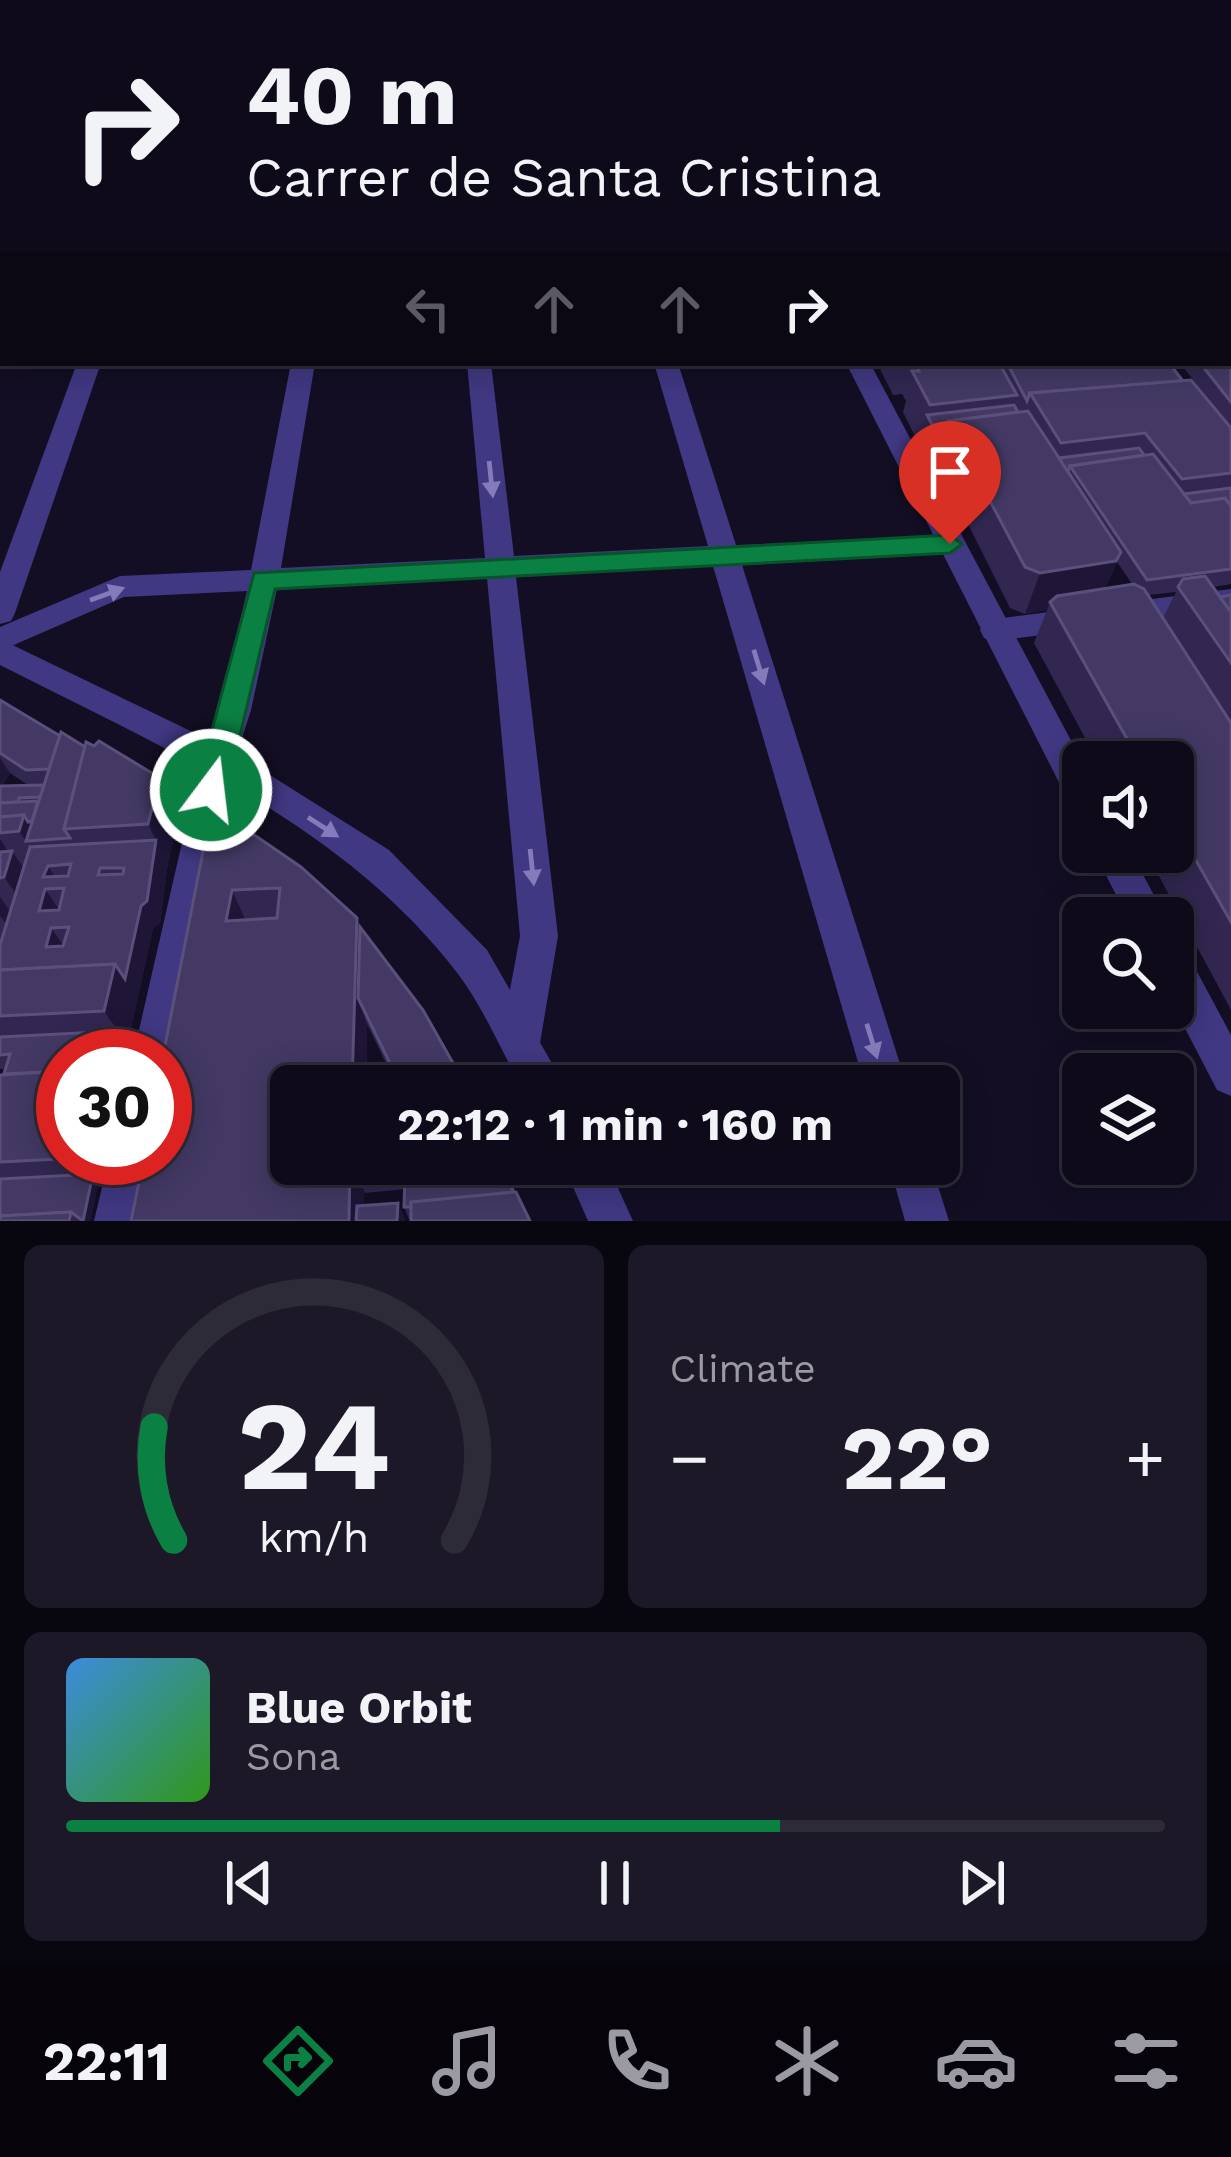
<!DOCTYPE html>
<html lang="en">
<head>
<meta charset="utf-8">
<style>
  :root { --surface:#0e0a1a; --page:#1c1827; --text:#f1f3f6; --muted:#9b9aa2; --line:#2e2b39; --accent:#0b8043 }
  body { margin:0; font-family:"Work Sans",sans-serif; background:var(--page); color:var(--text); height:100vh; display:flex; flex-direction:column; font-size:45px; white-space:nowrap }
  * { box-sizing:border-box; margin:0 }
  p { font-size:39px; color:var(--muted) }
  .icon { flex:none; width:66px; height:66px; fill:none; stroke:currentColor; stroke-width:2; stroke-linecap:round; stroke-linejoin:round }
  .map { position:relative; height:1221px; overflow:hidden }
  .panel { display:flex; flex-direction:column; gap:24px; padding:24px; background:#08060e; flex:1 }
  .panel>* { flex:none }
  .top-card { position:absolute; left:0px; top:0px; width:1233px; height:366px; box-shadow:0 6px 30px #0003,0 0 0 3px var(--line); background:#0e0a1a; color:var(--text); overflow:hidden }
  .tools { position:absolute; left:1062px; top:741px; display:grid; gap:24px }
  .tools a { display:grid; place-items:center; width:132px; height:132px; border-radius:18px; background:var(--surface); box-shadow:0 6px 30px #0003,0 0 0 3px var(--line); font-size:60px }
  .speed { position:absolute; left:36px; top:1029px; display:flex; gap:24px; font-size:60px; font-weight:700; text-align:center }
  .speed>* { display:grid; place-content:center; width:156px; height:156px; border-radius:50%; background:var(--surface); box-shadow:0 6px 30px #0003,0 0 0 3px var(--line); line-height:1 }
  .speed .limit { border:18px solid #d22; background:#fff; color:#111 }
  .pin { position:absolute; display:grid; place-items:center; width:102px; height:102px; color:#fff; margin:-123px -51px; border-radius:50% 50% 50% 0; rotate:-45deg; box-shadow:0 0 12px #0007 }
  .pin .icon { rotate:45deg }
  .me { position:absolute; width:132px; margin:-66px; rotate:15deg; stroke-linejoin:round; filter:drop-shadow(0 0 9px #0008) }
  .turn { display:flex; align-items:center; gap:42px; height:252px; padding:0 48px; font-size:54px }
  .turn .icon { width:156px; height:156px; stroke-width:2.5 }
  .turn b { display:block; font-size:84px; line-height:102px }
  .lanes { display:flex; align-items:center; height:114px; padding:0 48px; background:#0003; justify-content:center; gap:60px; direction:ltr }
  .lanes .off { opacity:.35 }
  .big { font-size:90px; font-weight:700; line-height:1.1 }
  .panel .widget { flex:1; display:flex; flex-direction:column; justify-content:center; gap:18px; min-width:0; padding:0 42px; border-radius:18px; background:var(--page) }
  .panel .dial { align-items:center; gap:0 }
  .dial svg { height:312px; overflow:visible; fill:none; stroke:var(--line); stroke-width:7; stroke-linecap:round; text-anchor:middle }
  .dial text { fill:var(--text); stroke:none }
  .song { display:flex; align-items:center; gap:36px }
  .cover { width:144px; height:144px; border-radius:18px; background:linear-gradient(135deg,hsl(210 70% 55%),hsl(110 70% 35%)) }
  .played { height:12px; border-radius:6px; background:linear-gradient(90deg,var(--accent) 65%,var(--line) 65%) }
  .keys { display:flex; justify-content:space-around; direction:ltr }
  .heat { display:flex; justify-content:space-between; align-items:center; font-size:66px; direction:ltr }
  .panel .tiles { flex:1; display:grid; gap:24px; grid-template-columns:1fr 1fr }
  .widget:last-child { grid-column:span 2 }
  .trip { position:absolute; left:270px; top:1065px; width:690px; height:120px; border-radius:18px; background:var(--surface); box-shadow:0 6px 30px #0003,0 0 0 3px var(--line); font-weight:700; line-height:120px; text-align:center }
  .tabs { display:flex; height:192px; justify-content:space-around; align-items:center; background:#06040a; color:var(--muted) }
  .tabs .icon { width:84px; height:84px }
  .tabs .on { color:var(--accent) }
  .tabs b { font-size:54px; color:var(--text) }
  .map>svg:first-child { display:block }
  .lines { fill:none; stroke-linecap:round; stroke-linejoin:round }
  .pedestrian { fill:#403882; fill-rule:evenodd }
  .minor { fill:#403882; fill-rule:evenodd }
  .tertiary { fill:#403882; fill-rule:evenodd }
  .wall { fill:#322751; fill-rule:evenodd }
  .shaded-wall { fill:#1e1537 }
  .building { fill:#433964; stroke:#5b507c; stroke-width:3; fill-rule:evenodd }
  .oneway { fill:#847cba }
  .route { fill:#0b8043; stroke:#07532c; stroke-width:3 }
</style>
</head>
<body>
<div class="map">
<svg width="1231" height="1221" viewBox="0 0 1231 1221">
  <rect width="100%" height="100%" fill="#130e23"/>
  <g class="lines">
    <!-- pedestrian -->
    <g class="pedestrian">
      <polygon points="89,0 105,0 87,3"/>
      <polygon points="151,0 167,0 149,3"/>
      <polygon points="262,0 278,0 260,3"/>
    </g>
    <!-- minor -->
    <g class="minor">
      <polygon points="289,0 312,0 287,3"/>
      <rect x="367" y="0" width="16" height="3"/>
      <polygon points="1173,0 1191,0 1193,3 1175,3"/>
      <polygon points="3,8 3,20 0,21 0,9"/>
      <polygon points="3,57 3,67 0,68 0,58"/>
      <polygon points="3,154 3,169 0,170 0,155"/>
      <polygon points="3,314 3,328 0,329 0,315"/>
      <polygon points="77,363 101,363 15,613 11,621 0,624 0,572"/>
      <polygon points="291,363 315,363 281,568 485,558 467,363 491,363 514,556 708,546 654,363 678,363 736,545 959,537 963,544 959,551 949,554 742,565 907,1086 865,1086 713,566 516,577 558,936 540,1043 534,1057 520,1063 506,1057 500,1043 520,936 487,578 277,589 251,710 235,760 173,1056 165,1071 165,1056 133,1056 201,760 219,710 247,591 124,597 0,651 0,627 120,576 251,570"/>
      <polygon points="1231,589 1231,611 995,641 984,638 980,630 984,622 995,619"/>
      <polygon points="109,1158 151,1158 138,1221 94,1221"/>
      <polygon points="889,1164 931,1164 949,1221 905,1221"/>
    </g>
    <!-- tertiary -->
    <g class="tertiary">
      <polygon points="745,0 761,0 762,3 746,3"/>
      <polygon points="846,363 870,363 1083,763 1083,810 1071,806"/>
      <path d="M0,639L230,750L389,850L487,950L565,1086H521C501,1050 483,1007 458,974C345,825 163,748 0,665Z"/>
      <polygon points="1094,852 1131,852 1166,918 1128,918"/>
      <polygon points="1173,948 1187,953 1231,1035 1231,1096 1217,1090 1173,1005"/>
      <polygon points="563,1164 607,1164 633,1221 588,1221"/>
    </g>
  </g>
  <!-- wall -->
  <g class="wall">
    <polygon points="772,0 1180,0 1179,2 1185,3 772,3"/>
    <polygon points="1212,0 1231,0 1231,12 1230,3 1216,3"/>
    <polygon points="1230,91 1231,91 1231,214 1230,213"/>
    <polygon points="1230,217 1231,218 1231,428 1180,363 1230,363"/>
    <path d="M877,363H1169L1183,381L1231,429V584L1213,587L1220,597L1231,595V1010L1146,852H1173V762H1098L1034,643L1047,610L1025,614L1010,608L961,510L955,512L937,462L928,463L903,412L906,401L902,394L893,395ZM1117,562L1132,584L1105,588ZM1176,592L1163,618L1148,595Z"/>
    <path d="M0,700L60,736L160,778L179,817L168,862L160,923L153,928L125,1056H63L104,1158L90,1221H0V1075L4,1074L6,1069H0ZM10,773L28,785L2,786Z"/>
    <polygon points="207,831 360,927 466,1086 397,1086 367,1024 366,1086 291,1086 291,1164 499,1164 411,1219 409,1219 404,1207 405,1189 365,1193 364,1190 363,1205 398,1203 405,1221 131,1221"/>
  </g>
  <!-- shaded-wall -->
  <g class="shaded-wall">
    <polygon points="1063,0 1083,0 1082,3 1062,3"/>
    <polygon points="973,469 961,510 955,512 967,470"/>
    <polygon points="1121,552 1099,602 1050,602 1047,610 1025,614 1040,573"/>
    <polygon points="0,758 10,773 0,789"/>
    <polygon points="160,778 179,817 168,862 160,923 153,928 125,1056 113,1056 118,1031 104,1011 115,964 156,840 148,824"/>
    <polygon points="24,815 40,840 26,841 19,831"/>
    <polygon points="0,839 11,855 12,851 38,889 31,915 4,877 0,867"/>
    <polygon points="48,866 62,888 43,877"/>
    <polygon points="45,889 60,911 51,928 66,949 46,947 39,911"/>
    <polygon points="232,890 249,928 226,921"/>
    <polygon points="0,897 25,932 11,930 0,916"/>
    <polygon points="357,918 368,954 358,998 367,1024 366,1086 352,1086"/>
    <polygon points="78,1158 104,1158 90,1221 83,1221 93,1174"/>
    <polygon points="350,1164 364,1164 360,1181 364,1190 363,1221 349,1221"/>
    <polygon points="398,1203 405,1219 405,1221 397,1221"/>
  </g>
  <!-- building -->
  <g class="building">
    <polygon points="809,0 868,0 870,3 809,3"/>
    <polygon points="874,0 925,0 928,3 875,3"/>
    <polygon points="946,0 1021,0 1024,3 949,3"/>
    <polygon points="1100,0 1176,0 1132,3 1104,3"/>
    <polygon points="1230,301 1231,302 1231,402 1200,363 1230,363"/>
    <polygon points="916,363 999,363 1017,395 930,405 912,371 919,371"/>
    <polygon points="1007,363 1169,363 1183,381 1030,393 1027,401"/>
    <polygon points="1191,380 1231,428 1231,473 1182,479 1145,433 1061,443 1030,393"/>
    <polygon points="1014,405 1018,412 948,421 945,431 936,432 927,415"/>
    <polygon points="1028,411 1121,552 1116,561 1040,573 1025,567 973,469 967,470 948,421"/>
    <polygon points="1139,448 1144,455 1070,466 1068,472 1059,458"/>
    <polygon points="1153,454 1191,503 1225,498 1231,506 1231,569 1147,580 1070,466"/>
    <polygon points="1231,488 1231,506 1225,498 1191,503 1184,494"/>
    <polygon points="1205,576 1231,612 1231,663 1178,587 1183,579"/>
    <polygon points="1134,584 1144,589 1231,723 1231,922 1173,820 1173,762 1140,762 1050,602 1057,596"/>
    <polygon points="1231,595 1231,612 1220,597"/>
    <polygon points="0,700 60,736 49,769 26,770 0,753"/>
    <polygon points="61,732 85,747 64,829 70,838 26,841"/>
    <polygon points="99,741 160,778 148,824 64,829 86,742 94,746"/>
    <polygon points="44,785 40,797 19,798 18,802 0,803 0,786"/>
    <polygon points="38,801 32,821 28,822 24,815 0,817 0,803"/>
    <polygon points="24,815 19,831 0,833 0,817"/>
    <path d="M234,821L301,867L357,918L352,1086H291V1164H350L349,1221H131L144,1158H165V1056H163L207,831ZM280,888L277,918L226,921L232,890Z"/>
    <path d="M156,840L147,901L141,906L125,979L115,964L0,970V945L30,847ZM71,864L68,876L43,877L48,866ZM100,868H124L123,874L98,875ZM64,888L59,910L39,911L45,889ZM69,927L63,946L46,947L51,928Z"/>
    <polygon points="12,851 4,877 0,878 0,852"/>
    <polygon points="360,927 423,1010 466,1086 401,1086 358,998"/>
    <polygon points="115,964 104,1011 0,1016 0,970"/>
    <polygon points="118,1031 113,1056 63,1056 63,1071 4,1074 10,1054 0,1055 0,1037"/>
    <polygon points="63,1071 63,1158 78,1158 0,1162 0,1075"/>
    <polygon points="360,1164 499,1164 514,1192 411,1202 411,1207 404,1207 405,1177 360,1181"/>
    <polygon points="93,1174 83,1221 71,1212 0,1216 0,1179"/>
    <polygon points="516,1192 530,1221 411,1221 411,1202"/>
    <polygon points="398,1203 397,1221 356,1221 357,1206"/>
    <polygon points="71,1212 69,1221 0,1221 0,1216"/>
  </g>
  <!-- one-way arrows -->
  <defs><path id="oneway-solid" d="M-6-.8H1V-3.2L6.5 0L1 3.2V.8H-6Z" transform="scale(3)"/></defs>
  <g class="oneway">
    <use href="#oneway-solid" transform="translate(491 479) rotate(84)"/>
    <use href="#oneway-solid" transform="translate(107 594) rotate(-20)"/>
    <use href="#oneway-solid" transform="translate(759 667) rotate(73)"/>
    <use href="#oneway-solid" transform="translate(323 827) rotate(33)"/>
    <use href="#oneway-solid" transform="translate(532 867) rotate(84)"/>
    <use href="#oneway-solid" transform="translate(872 1041) rotate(73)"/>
  </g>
  <!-- route -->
  <polygon class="route" points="950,535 962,544 950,553 275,589 227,790 222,799 211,803 200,799 196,790 254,573"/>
</svg>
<div class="tools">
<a><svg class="icon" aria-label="sound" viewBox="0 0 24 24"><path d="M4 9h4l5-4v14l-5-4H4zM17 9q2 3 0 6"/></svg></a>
<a><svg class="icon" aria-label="search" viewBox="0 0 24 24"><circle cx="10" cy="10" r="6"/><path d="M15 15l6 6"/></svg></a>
<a><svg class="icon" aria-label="layers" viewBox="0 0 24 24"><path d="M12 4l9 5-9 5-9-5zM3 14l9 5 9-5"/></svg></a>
</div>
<div class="speed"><div class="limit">30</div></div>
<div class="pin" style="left:950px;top:544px;background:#d93025"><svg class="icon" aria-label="arrive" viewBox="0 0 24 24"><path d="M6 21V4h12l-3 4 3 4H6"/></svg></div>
<svg class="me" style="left:211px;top:790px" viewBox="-20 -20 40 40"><circle r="17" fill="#0b8043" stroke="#fff" stroke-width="3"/><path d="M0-11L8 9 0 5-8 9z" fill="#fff"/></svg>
<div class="trip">22:12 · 1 min · 160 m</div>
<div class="top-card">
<div class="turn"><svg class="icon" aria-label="right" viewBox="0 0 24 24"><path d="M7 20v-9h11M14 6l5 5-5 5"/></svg><div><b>40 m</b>Carrer de Santa Cristina</div></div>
<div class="lanes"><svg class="icon off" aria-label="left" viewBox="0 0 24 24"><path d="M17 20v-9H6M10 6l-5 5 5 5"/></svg><svg class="icon off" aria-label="ahead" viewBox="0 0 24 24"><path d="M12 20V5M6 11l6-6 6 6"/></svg><svg class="icon off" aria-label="ahead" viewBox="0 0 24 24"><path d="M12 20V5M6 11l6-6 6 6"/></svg><svg class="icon" aria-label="right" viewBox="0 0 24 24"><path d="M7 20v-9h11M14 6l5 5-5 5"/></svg></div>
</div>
</div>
<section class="panel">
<div class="tiles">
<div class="widget dial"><svg viewBox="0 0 100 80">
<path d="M14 69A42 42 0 1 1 86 69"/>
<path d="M14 69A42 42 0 0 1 9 40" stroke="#0b8043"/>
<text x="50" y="56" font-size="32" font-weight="700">24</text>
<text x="50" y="72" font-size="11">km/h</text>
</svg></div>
<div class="widget"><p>Climate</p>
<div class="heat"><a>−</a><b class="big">22°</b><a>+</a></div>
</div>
<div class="widget">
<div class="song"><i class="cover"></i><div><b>Blue Orbit</b><p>Sona</p></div></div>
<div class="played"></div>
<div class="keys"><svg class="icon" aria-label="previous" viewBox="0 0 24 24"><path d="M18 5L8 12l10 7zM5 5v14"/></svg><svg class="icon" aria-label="pause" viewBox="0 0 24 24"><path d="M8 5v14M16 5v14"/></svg><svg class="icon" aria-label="next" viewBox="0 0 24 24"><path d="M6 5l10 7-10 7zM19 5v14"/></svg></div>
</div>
</div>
</section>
<nav class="tabs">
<b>22:11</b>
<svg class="icon on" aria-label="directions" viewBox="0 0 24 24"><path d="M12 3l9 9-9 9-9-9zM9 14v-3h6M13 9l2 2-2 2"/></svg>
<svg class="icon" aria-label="music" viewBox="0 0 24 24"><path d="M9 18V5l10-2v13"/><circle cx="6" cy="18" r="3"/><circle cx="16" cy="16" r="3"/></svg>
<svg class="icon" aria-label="phone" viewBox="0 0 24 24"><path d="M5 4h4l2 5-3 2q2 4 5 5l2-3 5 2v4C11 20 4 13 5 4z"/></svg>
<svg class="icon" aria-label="climate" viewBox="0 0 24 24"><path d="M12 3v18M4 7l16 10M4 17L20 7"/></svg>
<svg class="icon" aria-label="car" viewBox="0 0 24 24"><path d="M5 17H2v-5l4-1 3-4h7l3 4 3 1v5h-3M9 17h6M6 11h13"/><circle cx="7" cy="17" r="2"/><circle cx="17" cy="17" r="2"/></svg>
<svg class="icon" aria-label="filters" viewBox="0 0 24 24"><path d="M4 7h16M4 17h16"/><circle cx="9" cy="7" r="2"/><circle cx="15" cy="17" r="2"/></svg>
</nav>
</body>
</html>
